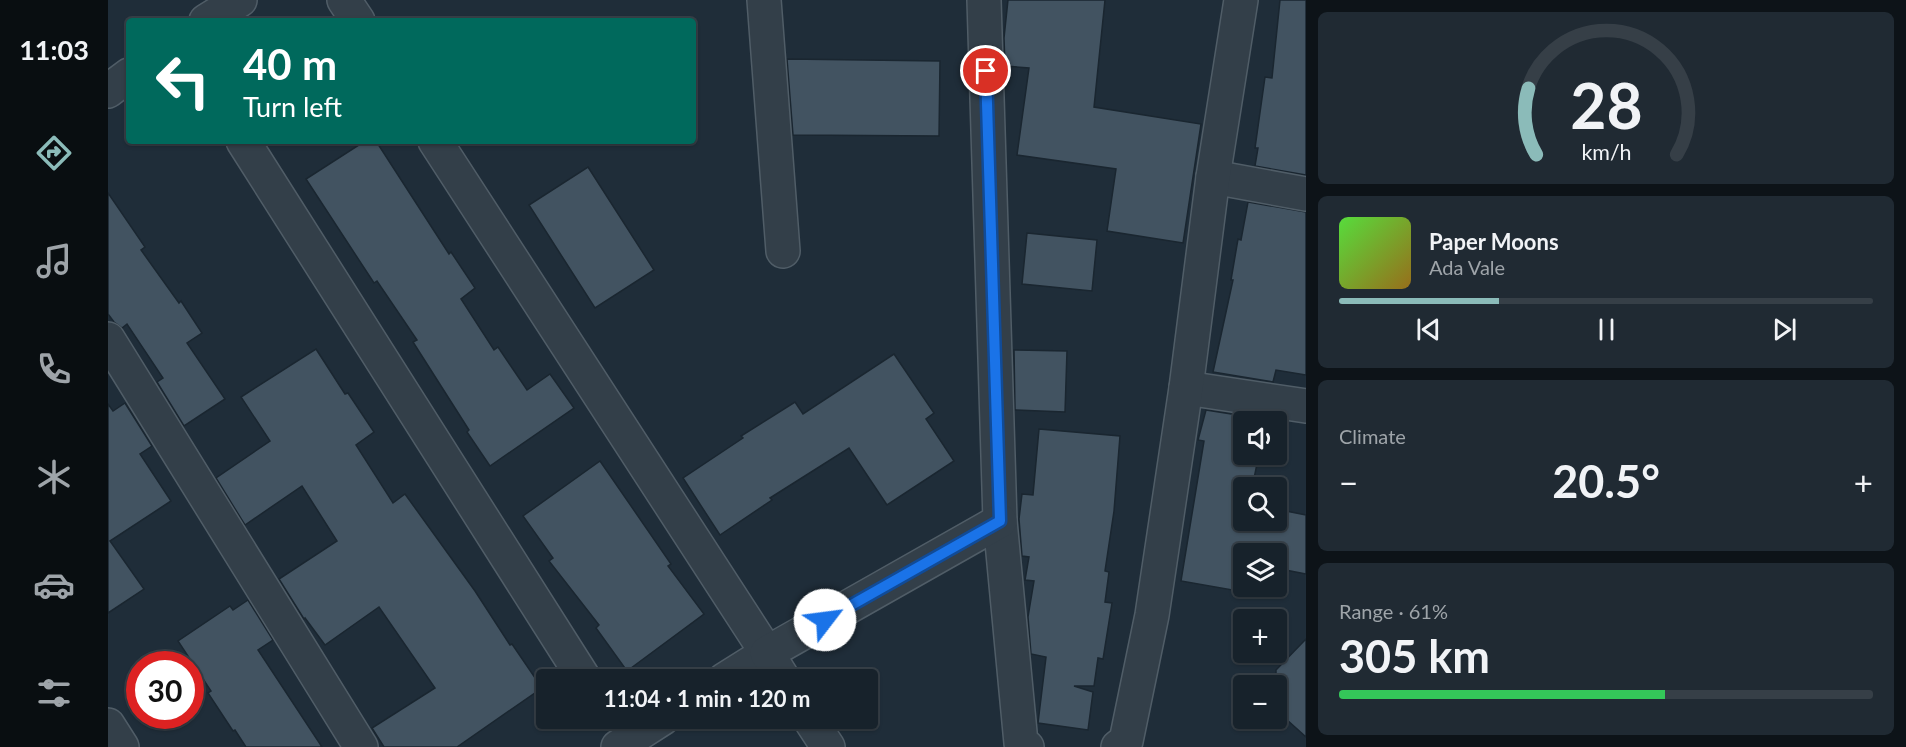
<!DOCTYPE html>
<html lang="en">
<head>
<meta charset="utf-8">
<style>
  :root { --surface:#17222b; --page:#202a33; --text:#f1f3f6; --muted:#9ea4a9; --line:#363f47; --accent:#8bbbb9 }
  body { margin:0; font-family:Lato,sans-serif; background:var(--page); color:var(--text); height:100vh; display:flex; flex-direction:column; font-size:22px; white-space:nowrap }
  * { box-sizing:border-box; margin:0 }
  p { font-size:20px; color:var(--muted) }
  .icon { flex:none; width:33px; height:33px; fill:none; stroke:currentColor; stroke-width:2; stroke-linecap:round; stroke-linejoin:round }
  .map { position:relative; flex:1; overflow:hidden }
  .details { display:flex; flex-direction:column; gap:12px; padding:12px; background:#0d1318; width:600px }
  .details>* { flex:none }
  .hud { position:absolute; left:18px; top:18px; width:570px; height:126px; border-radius:6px; box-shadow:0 2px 4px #0004,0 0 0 2px var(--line); background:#00695c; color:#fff; overflow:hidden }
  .fabs { position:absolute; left:1125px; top:411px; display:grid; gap:12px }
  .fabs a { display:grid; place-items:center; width:54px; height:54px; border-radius:6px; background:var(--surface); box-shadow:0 2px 4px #0004,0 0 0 2px var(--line); font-size:30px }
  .speed { position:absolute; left:18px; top:651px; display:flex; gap:12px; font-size:30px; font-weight:700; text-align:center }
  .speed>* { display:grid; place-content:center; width:78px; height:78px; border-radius:50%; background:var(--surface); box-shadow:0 2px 4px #0004,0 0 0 2px var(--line); line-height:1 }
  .speed .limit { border:9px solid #d22; background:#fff; color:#111 }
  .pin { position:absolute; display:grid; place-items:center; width:51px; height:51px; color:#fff; margin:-26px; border:3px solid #fff; border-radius:50%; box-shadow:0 2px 6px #0007 }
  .me { position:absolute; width:66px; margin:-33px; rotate:60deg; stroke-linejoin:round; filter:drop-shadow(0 0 4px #0008) }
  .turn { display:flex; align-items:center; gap:21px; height:126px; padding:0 18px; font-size:27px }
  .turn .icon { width:78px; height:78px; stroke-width:2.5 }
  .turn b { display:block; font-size:42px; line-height:51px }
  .big { font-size:45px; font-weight:700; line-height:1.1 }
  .details .widget { flex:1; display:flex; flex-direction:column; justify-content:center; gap:9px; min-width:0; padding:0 21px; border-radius:9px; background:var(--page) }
  .details .dial { align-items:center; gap:0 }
  .dial svg { height:156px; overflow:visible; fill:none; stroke:var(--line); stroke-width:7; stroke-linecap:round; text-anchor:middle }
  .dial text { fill:var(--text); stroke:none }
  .song { display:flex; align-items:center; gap:18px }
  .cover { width:72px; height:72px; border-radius:9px; background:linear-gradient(135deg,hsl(110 70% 55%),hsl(40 70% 35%)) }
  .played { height:6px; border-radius:3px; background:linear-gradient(90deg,var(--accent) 30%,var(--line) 30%) }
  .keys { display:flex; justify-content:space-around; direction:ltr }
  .heat { display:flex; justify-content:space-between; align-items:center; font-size:33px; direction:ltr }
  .charge { height:9px; border-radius:4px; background:linear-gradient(90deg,#34c759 61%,var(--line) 0) }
  .trip { position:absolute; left:428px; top:669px; width:342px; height:60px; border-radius:6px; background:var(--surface); box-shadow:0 2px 4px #0004,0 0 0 2px var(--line); font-weight:700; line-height:60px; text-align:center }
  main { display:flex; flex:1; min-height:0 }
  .tabs { display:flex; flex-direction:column; width:108px; justify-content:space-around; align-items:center; background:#090e11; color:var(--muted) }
  .tabs .icon { width:42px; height:42px }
  .tabs .selected { color:var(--accent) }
  .tabs b { font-size:27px; color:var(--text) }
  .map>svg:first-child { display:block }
  .building { fill:#425361; stroke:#1a2630; stroke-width:1.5; fill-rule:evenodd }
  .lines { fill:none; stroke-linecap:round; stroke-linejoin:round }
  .street-casing { stroke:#505d67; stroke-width:36 }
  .street { stroke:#333f49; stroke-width:33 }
  .route-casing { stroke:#114b97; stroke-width:15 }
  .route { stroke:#1a73e8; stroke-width:10 }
</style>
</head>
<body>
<main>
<nav class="tabs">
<b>11:03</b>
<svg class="icon selected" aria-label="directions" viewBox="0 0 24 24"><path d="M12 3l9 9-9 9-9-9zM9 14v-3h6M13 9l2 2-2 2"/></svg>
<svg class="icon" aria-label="music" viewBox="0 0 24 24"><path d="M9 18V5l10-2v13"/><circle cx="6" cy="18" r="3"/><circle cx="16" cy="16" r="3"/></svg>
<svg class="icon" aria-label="phone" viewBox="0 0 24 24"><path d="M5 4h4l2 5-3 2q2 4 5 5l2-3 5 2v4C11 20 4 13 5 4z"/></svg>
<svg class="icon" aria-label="climate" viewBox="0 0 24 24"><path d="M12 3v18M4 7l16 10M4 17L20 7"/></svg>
<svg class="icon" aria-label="car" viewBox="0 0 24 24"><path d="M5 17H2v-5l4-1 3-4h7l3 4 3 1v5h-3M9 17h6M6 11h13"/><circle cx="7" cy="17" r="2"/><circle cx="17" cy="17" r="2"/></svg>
<svg class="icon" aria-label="filters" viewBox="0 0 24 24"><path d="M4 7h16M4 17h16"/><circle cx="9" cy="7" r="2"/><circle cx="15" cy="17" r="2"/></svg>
</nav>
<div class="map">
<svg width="1198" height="747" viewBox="0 0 1198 747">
  <rect width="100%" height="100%" fill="#1f2d39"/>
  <!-- building -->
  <g class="building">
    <polygon points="900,0 997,0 986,107 1093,124 1075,243 999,231 1008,169 909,155 921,68 897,66 896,38"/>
    <polygon points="1172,0 1198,0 1198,175 1147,166 1150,148 1147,148 1157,77 1164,78"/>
    <polygon points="679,59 832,61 831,136 685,135"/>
    <polygon points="257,141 268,141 341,254 343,252 367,288 353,299 386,350 390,347 419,390 442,374 466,408 382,466 359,432 361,430 305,342 309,340 269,281 266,283 198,179"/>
    <polygon points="480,167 546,270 487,308 421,205"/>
    <polygon points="0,193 37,247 33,250 71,303 73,301 94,333 79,343 117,399 76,426 49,382 55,378 19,324 14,328 6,322 0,314"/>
    <polygon points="1140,202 1198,212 1198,375 1168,370 1165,382 1105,372 1125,280 1123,280 1130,239 1133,240"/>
    <polygon points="919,233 989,240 984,291 914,284"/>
    <polygon points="208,349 237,394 240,393 266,432 248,445 285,503 297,494 367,591 402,645 404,644 434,688 349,747 276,747 264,728 327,688 271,607 217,645 197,618 196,619 171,579 229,541 194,486 137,525 108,478 162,441 133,397"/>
    <polygon points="906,350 959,351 957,412 907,410"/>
    <polygon points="786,354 826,413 818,419 846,461 779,505 741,448 662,498 664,500 612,535 575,478 635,438 633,436 687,402 695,414"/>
    <polygon points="17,403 44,446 32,454 63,501 2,541 36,589 0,613 0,404 5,411"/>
    <path d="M1098,410L1155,419L1154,422H1136V454H1146L1143,463L1149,464L1144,488H1136V520H1168V509L1198,515V574L1177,570L1172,595L1131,588L1130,591L1073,581L1096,441L1090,440ZM1136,554H1168V586H1136Z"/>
    <polygon points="931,429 1012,436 1006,511 997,571 1001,572 997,602 1004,603 995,659 990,658 986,686 966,686 985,692 980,730 930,723 938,657 923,654 920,617 926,581 917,580 921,557 914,556 911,519 914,494 925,495"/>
    <polygon points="492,461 563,564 560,566 596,614 519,671 488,628 491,625 441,561 445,558 415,516"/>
    <polygon points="140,600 165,640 150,650 214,747 138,747 127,730 125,731 100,693 103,691 70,641 122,606 125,610"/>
    <polygon points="1198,639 1198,737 1168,710 1168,670"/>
  </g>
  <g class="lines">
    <!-- street casing -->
    <g class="street-casing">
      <g id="street">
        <polyline points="236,0 250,21"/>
        <polyline points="656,0 675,251"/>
        <polyline points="876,0 892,521 913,743 919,747"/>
        <polyline points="98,21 132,0"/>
        <polyline points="0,91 21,75"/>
        <polyline points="135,141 477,680"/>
        <polyline points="327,141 659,653 616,680"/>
        <polyline points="1105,177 1198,194"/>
        <polyline points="0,339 253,747"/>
        <polyline points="1078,388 1198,406"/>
        <polyline points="676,680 659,653 892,521"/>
        <polyline points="701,718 720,747"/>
        <polyline points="0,725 14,747"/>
        <polyline points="510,747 555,718"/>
        <polyline points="1010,747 1018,741 1044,615 1078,388 1105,177 1133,0"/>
      </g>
    </g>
    <!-- street -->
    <use href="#street" class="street"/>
  </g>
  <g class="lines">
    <!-- route casing -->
    <g class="route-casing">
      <polyline id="route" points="717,620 892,521 878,71"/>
    </g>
    <!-- route -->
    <use href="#route" class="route"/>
  </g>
</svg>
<div class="fabs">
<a><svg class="icon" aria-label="sound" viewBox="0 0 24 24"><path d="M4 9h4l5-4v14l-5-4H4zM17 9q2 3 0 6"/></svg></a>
<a><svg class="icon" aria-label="search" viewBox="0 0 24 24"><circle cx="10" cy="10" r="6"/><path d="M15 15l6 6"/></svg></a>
<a><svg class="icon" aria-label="layers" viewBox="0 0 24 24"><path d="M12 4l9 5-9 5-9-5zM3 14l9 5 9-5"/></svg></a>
<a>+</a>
<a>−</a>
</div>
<div class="speed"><div class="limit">30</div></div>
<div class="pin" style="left:878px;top:71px;background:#d93025"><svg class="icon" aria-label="arrive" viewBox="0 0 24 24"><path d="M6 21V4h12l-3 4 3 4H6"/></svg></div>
<svg class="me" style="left:717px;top:620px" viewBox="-20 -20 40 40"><circle r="19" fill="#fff"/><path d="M0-13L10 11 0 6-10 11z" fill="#1a73e8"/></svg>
<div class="trip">11:04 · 1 min · 120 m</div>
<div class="hud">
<div class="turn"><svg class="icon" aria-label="left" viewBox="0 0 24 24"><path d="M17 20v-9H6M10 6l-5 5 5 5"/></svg><div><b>40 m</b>Turn left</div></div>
</div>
</div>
<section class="details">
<div class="widget dial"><svg viewBox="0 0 100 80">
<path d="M14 69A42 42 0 1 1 86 69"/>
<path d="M14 69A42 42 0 0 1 10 35" stroke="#8bbbb9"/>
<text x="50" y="56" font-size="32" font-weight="700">28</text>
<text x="50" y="72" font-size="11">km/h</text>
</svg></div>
<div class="widget">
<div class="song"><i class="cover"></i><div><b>Paper Moons</b><p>Ada Vale</p></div></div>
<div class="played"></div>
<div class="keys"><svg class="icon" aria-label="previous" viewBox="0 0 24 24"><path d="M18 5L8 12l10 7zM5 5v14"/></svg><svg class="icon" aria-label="pause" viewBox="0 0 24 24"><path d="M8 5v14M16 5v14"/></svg><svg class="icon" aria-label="next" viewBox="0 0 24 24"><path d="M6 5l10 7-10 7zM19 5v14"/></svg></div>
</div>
<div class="widget"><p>Climate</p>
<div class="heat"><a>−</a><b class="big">20.5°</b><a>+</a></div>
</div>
<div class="widget"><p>Range · 61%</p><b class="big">305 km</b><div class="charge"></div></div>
</section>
</main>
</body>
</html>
